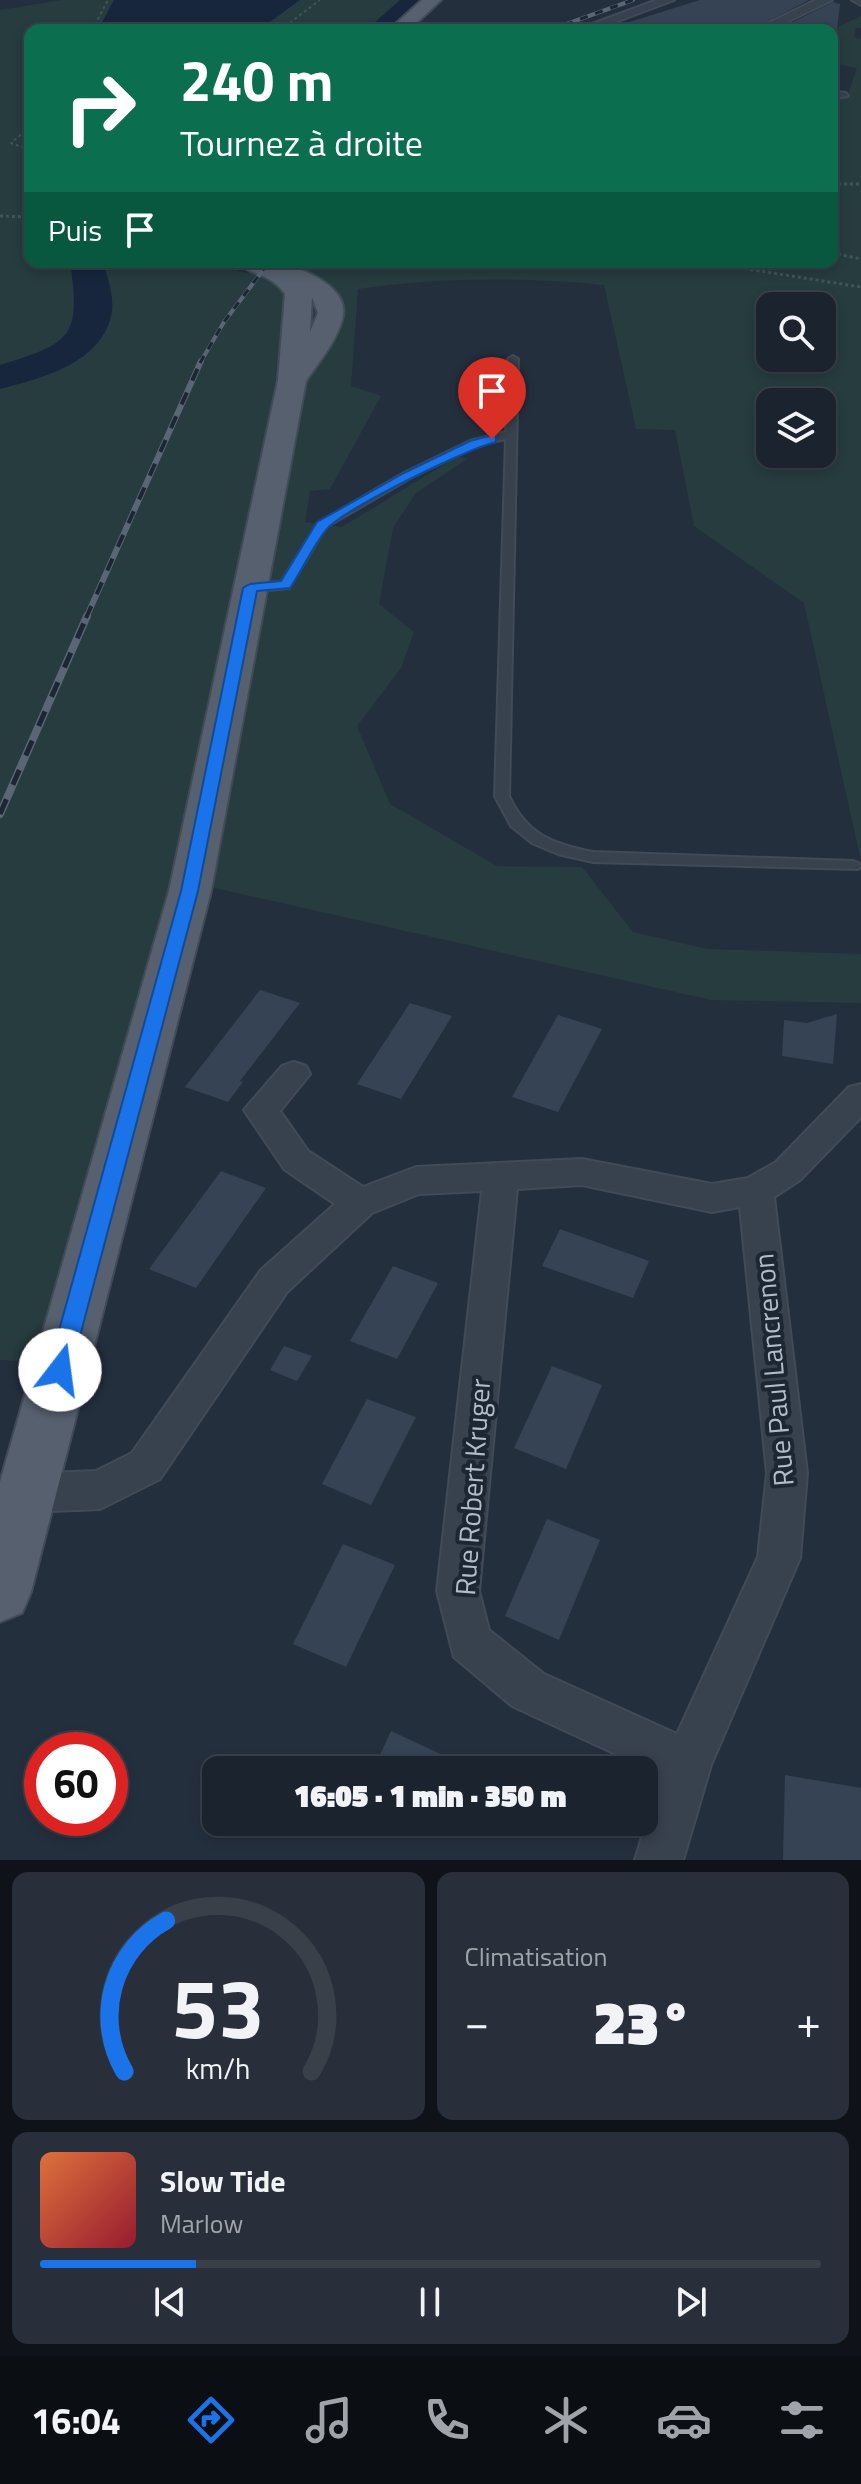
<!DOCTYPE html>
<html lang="fr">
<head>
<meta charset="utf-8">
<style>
  :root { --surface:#1b232e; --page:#282f3a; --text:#f1f3f6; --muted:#a0a4aa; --line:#39404a; --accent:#1a73e8 }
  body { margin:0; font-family:"Titillium Web",sans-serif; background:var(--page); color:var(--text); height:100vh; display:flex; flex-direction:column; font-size:30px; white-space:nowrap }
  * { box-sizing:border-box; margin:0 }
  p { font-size:26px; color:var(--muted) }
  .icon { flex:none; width:44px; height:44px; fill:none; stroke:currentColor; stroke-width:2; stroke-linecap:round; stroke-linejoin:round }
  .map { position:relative; height:1860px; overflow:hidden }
  .details { display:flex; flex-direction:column; gap:12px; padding:12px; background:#0f1319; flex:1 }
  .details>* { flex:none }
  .hud { position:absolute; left:24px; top:24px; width:814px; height:244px; border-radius:16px; box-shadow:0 4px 12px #0003,0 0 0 2px var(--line); background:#0b6e4f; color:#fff; overflow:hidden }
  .tools { position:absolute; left:756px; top:292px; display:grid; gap:16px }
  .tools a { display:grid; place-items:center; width:80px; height:80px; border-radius:16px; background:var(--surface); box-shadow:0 4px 12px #0003,0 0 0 2px var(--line); font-size:40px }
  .speed { position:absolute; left:24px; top:1732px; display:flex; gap:16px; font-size:40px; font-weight:700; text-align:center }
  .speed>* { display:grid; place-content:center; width:104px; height:104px; border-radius:50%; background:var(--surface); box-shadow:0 4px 12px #0003,0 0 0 2px var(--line); line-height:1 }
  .speed .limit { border:12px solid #d22; background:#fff; color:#111 }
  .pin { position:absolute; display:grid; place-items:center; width:68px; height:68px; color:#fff; margin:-82px -34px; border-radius:50% 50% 50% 0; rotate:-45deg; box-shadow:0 0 8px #0007 }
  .pin .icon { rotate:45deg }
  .me { position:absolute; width:88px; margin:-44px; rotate:15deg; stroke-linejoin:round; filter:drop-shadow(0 0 6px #0008) }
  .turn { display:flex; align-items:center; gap:28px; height:168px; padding:0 24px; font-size:36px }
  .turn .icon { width:104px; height:104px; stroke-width:2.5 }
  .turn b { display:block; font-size:56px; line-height:68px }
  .then { display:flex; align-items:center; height:76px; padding:0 24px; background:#0003; gap:16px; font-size:30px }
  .big { font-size:60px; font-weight:800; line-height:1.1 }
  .details .card { flex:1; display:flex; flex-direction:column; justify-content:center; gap:12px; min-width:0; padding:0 28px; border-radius:16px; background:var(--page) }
  .details .dial { align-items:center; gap:0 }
  .dial svg { height:208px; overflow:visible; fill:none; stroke:var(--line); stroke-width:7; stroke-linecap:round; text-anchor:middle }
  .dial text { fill:var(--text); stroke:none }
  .song { display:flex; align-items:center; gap:24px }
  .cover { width:96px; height:96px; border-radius:12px; background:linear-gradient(135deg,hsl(20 70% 55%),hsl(350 70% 35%)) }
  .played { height:8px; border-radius:4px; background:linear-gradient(90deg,var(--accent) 20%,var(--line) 20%) }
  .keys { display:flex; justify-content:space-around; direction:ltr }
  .heat { display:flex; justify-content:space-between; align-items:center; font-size:44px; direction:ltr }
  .details .tiles { flex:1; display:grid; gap:12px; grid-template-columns:1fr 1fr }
  .card:last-child { grid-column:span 2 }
  .trip { position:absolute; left:202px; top:1756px; width:456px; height:80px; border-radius:16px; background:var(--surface); box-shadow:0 4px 12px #0003,0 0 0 2px var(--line); font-weight:800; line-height:80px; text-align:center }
  .menu { display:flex; height:128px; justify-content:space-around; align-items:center; background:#0b0e12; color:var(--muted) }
  .menu .icon { width:56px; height:56px }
  .menu .on { color:var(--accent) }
  .menu b { font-size:36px; color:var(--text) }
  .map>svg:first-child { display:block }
  .green { fill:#263c3f; fill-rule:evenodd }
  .water { fill:#17263c }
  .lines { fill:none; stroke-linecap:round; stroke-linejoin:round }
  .river { fill:#17263c; fill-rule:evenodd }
  .building { fill:#364354 }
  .lane-casing { stroke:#414a57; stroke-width:4 }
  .street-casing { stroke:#414a57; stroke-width:4 }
  .primary-casing { stroke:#414a57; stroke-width:4 }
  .path-far1 { stroke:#3f5557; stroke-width:2; stroke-dasharray:3 3; stroke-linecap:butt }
  .path { stroke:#3f5557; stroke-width:3; stroke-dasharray:3 3; stroke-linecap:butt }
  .lane { fill:#38414e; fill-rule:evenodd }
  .street { fill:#38414e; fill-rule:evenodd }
  .primary { fill:#56606e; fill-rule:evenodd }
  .rail-far2-casing { stroke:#5a6575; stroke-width:4 }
  .rail-far1-casing { stroke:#5a6575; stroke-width:6 }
  .rail-casing { stroke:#5a6575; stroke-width:8 }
  .rail-far2 { stroke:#1d2633; stroke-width:3; stroke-dasharray:8; stroke-linecap:butt }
  .rail-far1 { stroke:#1d2633; stroke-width:4; stroke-dasharray:13; stroke-linecap:butt }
  .rail { stroke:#1d2633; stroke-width:5; stroke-dasharray:16; stroke-linecap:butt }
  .route { fill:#1a73e8; stroke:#114b97; stroke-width:2 }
  .labels { text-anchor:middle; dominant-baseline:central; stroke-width:8; stroke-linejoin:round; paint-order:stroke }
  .near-street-label { font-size:28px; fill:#b4bcc9; stroke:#1d2633 }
</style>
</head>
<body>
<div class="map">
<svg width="861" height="1860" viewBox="0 0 861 1860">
  <rect width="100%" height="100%" fill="#242f3e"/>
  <!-- green -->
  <path class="green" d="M62,0H443L412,30H30V262H239L237,271L266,276L277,262H832V97H847L857,68L840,65V70L832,69V30L861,16V28H856L854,37L861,39V861L804,603L694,526L675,430L636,429L604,285C521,277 440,277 358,289L351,386L381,396L330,489L310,491L305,522L342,527L458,456L467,459L416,493L393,528L379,604L414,632L401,668L357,726L390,804L497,866L582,867L633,932L707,949L861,954V1003L711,1000L171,878L34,1362L0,1360V10ZM770,306H822V358H770ZM770,402H822V454H770Z"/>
  <!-- water -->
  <polygon class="water" points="114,0 300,0 259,30 98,30"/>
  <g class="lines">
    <!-- river -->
    <g class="river">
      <polygon points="400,0 427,0 393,30 366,30"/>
      <path d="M70,262H104C107,278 114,295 112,311C104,363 42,378 0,389V365C72,343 81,337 70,262Z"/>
    </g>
  </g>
  <!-- building -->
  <g class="building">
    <polygon points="700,0 809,0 751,30 624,30 623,24"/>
    <polygon points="833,2 840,4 837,30 777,30"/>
    <polygon points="260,990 300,1003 240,1081 243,1082 228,1102 185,1087"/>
    <polygon points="410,1003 452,1016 401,1099 357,1084"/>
    <polygon points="837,1014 833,1064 782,1056 784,1020 807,1023"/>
    <polygon points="558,1015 602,1029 558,1112 512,1097"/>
    <polygon points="221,1171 266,1188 196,1288 149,1269"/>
    <polygon points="560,1229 649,1261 633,1298 542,1266"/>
    <polygon points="393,1266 438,1283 397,1359 350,1341"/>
    <polygon points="284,1346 312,1356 297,1381 270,1370"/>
    <polygon points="552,1366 602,1385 566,1469 514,1448"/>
    <polygon points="367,1399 416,1417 371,1505 322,1484"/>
    <polygon points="547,1519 600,1540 559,1640 505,1616"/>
    <polygon points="343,1544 395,1565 346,1667 293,1644"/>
    <polygon points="391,1731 475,1770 373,1770"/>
    <polygon points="785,1775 861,1788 861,1860 783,1860"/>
  </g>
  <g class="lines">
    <!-- lane casing -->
    <g class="lane-casing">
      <path id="lane" d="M513,356L518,359L509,796C527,835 553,844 593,852L853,861L858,863L861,866L858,869L593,862L558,854L532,843L511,826L495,796L506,439L478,445L412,477L326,527L289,588L250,592L244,588L250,584L281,582L318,523L404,473L470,441L506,432L508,359Z"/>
    </g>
    <!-- street casing -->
    <g class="street-casing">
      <g id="street">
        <polygon points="657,0 674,0 594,30 576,30"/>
        <polygon points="816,0 832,0 770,30 754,30"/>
        <polygon points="852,0 861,0 861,5"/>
        <polygon points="832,91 846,93 848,96 832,99"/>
        <path d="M294,1062L306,1066L310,1074L280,1111L308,1151L363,1187L416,1167L582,1159L712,1184L748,1178L776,1162L849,1087L861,1084V1117L800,1180L774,1197L807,1473L800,1558L711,1765L683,1860H635L661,1775L512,1706L454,1657L437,1591L482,1191L419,1194L372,1213L287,1292L160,1479L100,1509L27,1512L13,1506L7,1493L13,1480L27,1474L96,1471L132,1453L261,1270L335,1204L284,1169L244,1110L282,1066ZM582,1185L712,1212L740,1207L767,1473L758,1557L677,1734L544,1674L489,1630L479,1591L517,1189Z"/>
      </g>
    </g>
    <!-- primary casing -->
    <g class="primary-casing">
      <g id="primary">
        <polygon points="422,0 441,0 409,30 389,30"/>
        <path d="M239,262C250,262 265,260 276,262C300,267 349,286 343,316C338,340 319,362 306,381L211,891L31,1592L22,1613L0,1622V1482L169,891L278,380L285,294C268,271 251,277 239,262ZM312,297L318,313L310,332Z"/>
      </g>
    </g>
    <!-- path-far1 -->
    <g class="path-far1">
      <polyline points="92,30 108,0"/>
      <polyline points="280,30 320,0"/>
      <polyline points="30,127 11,143 30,150"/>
    </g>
    <!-- path -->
    <g class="path">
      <polyline points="832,184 861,184"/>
      <polyline points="0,216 30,217"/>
      <polyline points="832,253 861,259"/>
      <polyline points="703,262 861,287"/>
    </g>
    <!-- lane -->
    <use href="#lane" class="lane"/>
    <!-- street -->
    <use href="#street" class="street"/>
    <!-- primary -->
    <use href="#primary" class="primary"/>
    <!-- rail-far2 casing -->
    <g class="rail-far2-casing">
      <g id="rail-far2">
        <polyline points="550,30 633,0"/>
        <polyline points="200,363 224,322 269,262"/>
      </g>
    </g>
    <!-- rail-far1 casing -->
    <g class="rail-far1-casing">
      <polyline id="rail-far1" points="86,618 201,361"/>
    </g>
    <!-- rail casing -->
    <g class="rail-casing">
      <polyline id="rail" points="0,814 87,616"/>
    </g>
    <!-- rail-far2 -->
    <use href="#rail-far2" class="rail-far2"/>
    <!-- rail-far1 -->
    <use href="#rail-far1" class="rail-far1"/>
    <!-- rail -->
    <use href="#rail" class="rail"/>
  </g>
  <!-- route -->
  <path class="route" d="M492,435L496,436V442C468,448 342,510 326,530C312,547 303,569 290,588L257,591L198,891L71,1370L68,1378L60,1380L51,1378L48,1370L181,891L243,588L250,584L281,581L317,522L404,473L470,441Z"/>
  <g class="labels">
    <!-- near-street labels -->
    <g class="near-street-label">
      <text transform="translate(773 1370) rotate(-95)">Rue Paul Lancrenon</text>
      <text transform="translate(472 1487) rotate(-86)">Rue Robert Kruger</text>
    </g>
  </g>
</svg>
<div class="tools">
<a><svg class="icon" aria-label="search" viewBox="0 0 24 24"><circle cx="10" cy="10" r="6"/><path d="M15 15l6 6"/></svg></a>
<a><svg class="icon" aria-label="layers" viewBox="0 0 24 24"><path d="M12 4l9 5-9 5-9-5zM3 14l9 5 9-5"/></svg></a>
</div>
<div class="speed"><div class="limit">60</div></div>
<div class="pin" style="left:492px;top:439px;background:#d93025"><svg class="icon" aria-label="arrive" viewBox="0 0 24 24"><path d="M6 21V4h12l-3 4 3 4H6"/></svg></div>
<svg class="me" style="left:60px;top:1370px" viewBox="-20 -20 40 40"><circle r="19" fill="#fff"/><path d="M0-13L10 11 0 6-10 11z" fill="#1a73e8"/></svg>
<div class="trip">16:05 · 1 min · 350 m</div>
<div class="hud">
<div class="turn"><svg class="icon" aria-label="right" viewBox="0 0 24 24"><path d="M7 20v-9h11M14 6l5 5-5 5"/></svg><div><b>240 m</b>Tournez à droite</div></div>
<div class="then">Puis<svg class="icon" aria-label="arrive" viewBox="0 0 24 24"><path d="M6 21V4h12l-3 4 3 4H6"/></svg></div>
</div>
</div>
<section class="details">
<div class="tiles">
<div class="card dial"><svg viewBox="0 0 100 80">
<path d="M14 69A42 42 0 1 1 86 69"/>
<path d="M14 69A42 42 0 0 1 30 11" stroke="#1a73e8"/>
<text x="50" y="56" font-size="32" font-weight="700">53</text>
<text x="50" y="72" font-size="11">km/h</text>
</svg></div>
<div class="card"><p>Climatisation</p>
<div class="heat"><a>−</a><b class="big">23°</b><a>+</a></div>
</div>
<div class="card">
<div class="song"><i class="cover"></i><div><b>Slow Tide</b><p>Marlow</p></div></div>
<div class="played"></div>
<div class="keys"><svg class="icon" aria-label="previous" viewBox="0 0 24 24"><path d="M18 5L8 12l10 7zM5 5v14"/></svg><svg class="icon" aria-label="pause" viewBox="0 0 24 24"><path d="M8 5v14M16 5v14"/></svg><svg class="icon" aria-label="next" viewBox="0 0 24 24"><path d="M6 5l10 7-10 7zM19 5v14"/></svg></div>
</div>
</div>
</section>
<nav class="menu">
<b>16:04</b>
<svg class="icon on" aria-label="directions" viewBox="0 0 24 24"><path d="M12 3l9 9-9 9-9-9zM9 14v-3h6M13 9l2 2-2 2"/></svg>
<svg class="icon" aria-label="music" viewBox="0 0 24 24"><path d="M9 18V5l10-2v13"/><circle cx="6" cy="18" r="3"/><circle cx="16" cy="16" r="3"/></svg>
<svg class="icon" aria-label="phone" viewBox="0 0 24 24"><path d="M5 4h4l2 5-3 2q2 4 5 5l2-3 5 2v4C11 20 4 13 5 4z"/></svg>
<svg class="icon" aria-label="climate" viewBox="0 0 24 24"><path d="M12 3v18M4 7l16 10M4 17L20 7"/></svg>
<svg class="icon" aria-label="car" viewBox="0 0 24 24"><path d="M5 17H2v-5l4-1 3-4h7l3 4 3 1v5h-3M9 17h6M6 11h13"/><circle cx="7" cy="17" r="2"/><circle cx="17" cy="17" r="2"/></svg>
<svg class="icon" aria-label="filters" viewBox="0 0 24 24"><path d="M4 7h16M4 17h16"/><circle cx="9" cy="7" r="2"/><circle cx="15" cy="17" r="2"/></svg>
</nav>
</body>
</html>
